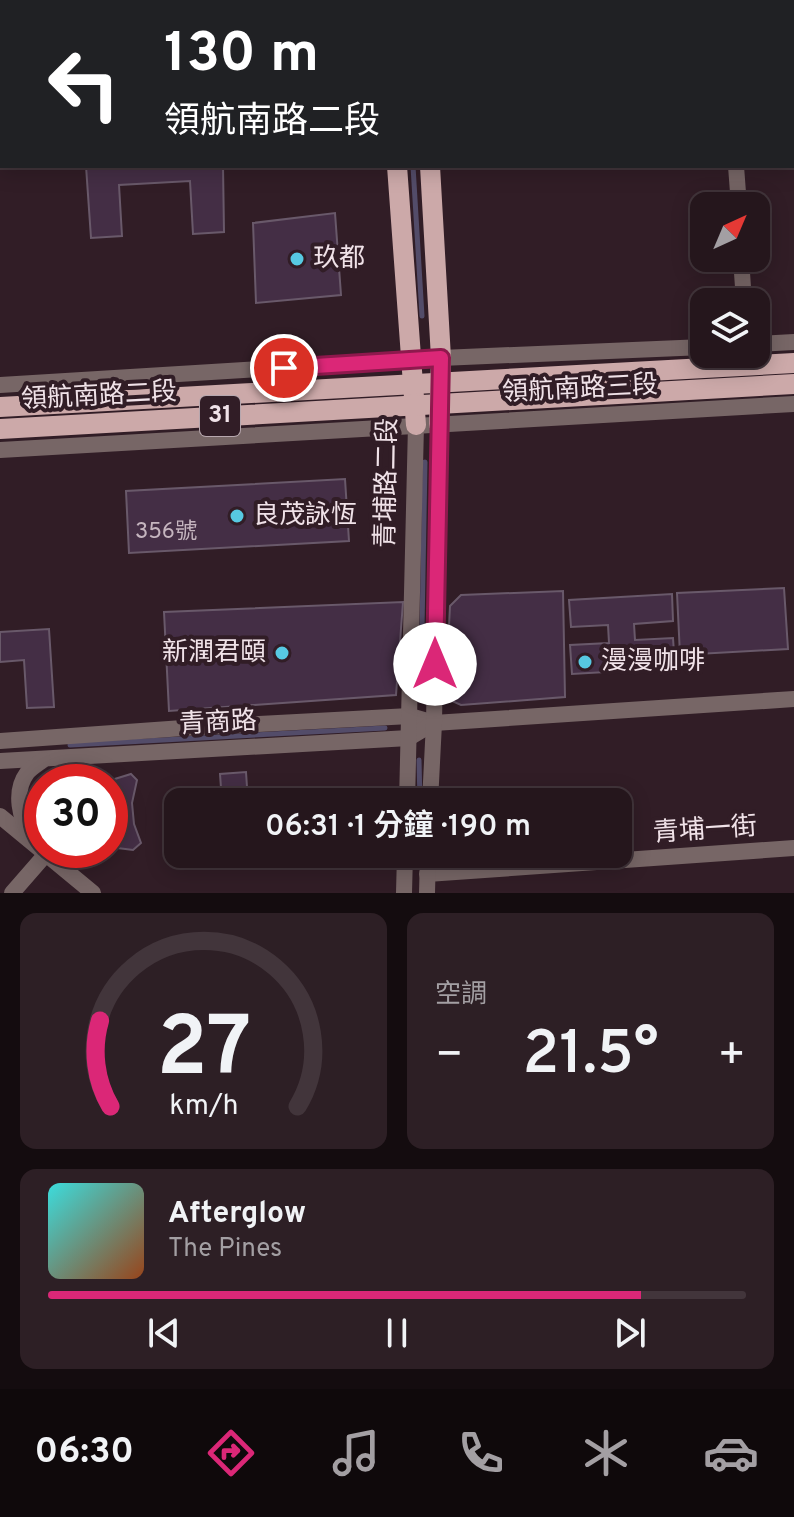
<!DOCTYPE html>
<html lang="zh-TW">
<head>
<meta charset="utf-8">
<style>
  :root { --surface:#25161c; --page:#2d1f25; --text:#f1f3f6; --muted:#a39fa3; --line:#42353b; --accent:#db2777 }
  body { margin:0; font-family:Overpass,"Noto Sans TC",sans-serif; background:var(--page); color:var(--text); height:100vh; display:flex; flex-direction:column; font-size:30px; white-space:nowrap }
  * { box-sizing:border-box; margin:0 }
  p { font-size:26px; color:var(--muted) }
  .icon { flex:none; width:44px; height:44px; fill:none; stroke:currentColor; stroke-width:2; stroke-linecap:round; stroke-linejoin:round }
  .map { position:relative; height:893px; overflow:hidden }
  .drawer { display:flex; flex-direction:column; gap:20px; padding:20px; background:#140c0f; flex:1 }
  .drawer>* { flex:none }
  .guide { position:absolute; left:0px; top:0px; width:794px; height:168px; box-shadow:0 4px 20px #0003,0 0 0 2px var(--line); background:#202124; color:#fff; overflow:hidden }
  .needle { width:52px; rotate:44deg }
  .fabs { position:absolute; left:690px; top:192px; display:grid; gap:16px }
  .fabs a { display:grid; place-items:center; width:80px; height:80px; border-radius:16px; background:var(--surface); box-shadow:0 4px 20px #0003,0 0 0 2px var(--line); font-size:40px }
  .speed { position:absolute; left:24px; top:764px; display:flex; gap:16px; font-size:40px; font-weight:700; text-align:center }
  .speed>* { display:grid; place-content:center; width:104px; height:104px; border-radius:50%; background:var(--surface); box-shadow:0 4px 20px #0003,0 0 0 2px var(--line); line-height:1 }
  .speed .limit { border:12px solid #d22; background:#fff; color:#111 }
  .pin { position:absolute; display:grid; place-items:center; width:68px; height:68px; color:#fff; margin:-34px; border:4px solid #fff; border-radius:50%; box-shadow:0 2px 8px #0007 }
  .me { position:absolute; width:88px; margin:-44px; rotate:0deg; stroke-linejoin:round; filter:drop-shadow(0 0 6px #0008) }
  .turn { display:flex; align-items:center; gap:28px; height:168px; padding:0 32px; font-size:36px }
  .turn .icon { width:104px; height:104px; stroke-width:2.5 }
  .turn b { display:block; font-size:56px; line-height:68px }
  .big { font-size:60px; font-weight:600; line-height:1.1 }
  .drawer .tile { flex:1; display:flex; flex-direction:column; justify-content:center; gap:12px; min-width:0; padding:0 28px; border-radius:16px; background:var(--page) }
  .drawer .dial { align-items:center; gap:0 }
  .dial svg { height:208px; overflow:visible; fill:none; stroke:var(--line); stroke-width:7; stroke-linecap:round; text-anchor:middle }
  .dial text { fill:var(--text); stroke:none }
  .song { display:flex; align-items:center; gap:24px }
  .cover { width:96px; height:96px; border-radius:12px; background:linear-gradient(135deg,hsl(180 70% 55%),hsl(20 70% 35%)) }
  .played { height:8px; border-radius:4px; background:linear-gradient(90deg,var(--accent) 85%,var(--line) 85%) }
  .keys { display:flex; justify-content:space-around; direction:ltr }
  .heat { display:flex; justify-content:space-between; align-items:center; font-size:44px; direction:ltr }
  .drawer .tiles { flex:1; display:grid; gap:20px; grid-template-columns:1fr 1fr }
  .tile:last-child { grid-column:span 2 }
  .trip { position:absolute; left:164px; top:788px; width:468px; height:80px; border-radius:16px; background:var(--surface); box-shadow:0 4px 20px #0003,0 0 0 2px var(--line); font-weight:600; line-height:80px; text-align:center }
  .menu { display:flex; height:128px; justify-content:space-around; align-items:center; background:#0f090b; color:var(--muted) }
  .menu .icon { width:56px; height:56px }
  .menu .current { color:var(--accent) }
  .menu b { font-size:36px; color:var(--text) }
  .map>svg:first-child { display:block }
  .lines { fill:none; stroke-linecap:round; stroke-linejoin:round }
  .stream { stroke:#534c69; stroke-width:5 }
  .building { fill:#442e45; stroke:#69596a; stroke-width:2 }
  .minor { stroke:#766; stroke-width:16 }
  .major { stroke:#cca9a9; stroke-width:20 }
  .route-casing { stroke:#8e194d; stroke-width:20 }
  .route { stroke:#db2777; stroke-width:14 }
  .poi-dot { fill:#57c9e2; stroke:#311d26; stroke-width:3 }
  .labels { text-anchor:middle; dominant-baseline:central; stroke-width:8; stroke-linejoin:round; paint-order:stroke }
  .number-label { font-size:22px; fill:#c5b5bf }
  .shield { fill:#311d26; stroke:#b7a7ae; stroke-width:2 }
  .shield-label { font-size:24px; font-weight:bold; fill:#f0e2e8 }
  .poi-label { font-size:26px; fill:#f0e2e8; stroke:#311d26; text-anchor:start }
  .street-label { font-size:26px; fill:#f0e2e8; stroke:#311d26 }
</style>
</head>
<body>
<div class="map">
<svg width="794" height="893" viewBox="0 0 794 893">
  <rect width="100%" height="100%" fill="#311d26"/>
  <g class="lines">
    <!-- stream -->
    <g class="stream">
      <polyline points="404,0 404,2"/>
      <polyline points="413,166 422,316"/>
      <polyline points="421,685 425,462"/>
      <polyline points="70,745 385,728"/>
      <polyline points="419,760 420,802"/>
    </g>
  </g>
  <!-- building -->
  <g class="building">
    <polygon points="214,0 308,0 309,2 215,2"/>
    <rect x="451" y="0" width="96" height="2"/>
    <polygon points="86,166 223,166 224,232 193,234 190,181 119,185 122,236 91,238"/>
    <polygon points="335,213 341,295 256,303 253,223"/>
    <polygon points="345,479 349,541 129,553 126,491"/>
    <polygon points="784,588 788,649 680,655 677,593"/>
    <polygon points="563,591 565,697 461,705 452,701 446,687 450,606 461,595"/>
    <polygon points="672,594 673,621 634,624 635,640 673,638 675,668 572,674 570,645 609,643 608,625 571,627 569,600"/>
    <polygon points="403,602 396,695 169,711 164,612"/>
    <polygon points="49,629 54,707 27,708 24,660 0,662 0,632"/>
    <polygon points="246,772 248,802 222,802 220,774"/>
    <polygon points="131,774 137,780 132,803 134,824 141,843 133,850 110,847 110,782 105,782"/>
    <polygon points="225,854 324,854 324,862 241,866 241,857 225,858"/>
  </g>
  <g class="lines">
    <!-- minor -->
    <g class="minor">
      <polyline points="728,0 728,2"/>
      <polyline points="0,125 2,124"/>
      <polyline points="736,166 739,206"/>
      <polyline points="741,258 744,302"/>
      <polyline points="756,344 794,342"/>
      <polyline points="0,385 441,358 704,347"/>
      <polyline points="0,450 794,404"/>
      <polyline points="0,741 183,728 410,716 434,723 794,699"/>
      <polyline points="0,761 409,738 434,723"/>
      <polyline points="407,802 416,425"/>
      <polyline points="430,802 434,723 439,424"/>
      <polyline points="0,816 93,893"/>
      <path d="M31,837C20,819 13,792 27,773C31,768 38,764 43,760"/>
      <polyline points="427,874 794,848"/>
      <polyline points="12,893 46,854"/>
      <polyline points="404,893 405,854"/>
      <polyline points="427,893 428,854"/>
    </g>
    <!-- major -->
    <g class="major">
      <polyline points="387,0 387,2"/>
      <polyline points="422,0 422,2"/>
      <polyline points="397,166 416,425"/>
      <polyline points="430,166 441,358 439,424"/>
      <polyline points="0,407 794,363"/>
      <polyline points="0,429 794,384"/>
    </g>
  </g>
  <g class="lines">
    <!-- route casing -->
    <g class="route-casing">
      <polyline id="route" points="284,368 441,358 435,664"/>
    </g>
    <!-- route -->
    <use href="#route" class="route"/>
  </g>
  <!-- markers -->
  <g class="poi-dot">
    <circle cx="297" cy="259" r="8"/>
    <circle cx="237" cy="516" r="8"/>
    <circle cx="282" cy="653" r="8"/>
    <circle cx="585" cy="662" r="8"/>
  </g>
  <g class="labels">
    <!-- number labels -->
    <g class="number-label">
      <text x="166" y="532">356號</text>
    </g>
    <!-- shield labels -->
    <rect class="shield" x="200" y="396" width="40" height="40" rx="6"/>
    <g class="shield-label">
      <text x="220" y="416">31</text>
    </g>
    <!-- poi labels -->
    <g class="poi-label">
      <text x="313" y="259">玖都</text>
      <text x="253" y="516">良茂詠恆</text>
      <text x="266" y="653" text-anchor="end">新潤君頤</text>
      <text x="601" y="662">漫漫咖啡</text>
    </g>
    <!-- street labels -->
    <g class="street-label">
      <text transform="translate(580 390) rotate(-3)">領航南路三段</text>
      <text transform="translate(99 397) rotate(-3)">領航南路二段</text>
      <text transform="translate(388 483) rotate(-89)">青埔路二段</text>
      <text transform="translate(218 724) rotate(-3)">青商路</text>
      <text transform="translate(705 831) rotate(-4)">青埔一街</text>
    </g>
  </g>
</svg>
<div class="fabs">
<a><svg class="needle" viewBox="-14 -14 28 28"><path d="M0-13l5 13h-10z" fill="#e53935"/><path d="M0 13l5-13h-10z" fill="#a39fa3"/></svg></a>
<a><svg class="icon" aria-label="layers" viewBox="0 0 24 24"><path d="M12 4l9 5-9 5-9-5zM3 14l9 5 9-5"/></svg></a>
</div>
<div class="speed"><div class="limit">30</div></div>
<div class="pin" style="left:284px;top:368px;background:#d93025"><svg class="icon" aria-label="arrive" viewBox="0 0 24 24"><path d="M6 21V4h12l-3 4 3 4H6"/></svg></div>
<svg class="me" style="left:435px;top:664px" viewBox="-20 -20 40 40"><circle r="19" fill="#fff"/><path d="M0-13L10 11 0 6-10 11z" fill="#db2777"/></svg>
<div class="trip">06:31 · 1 分鐘 · 190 m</div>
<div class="guide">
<div class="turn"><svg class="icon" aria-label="left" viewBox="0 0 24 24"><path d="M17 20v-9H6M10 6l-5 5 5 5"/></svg><div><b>130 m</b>領航南路二段</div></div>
</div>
</div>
<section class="drawer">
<div class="tiles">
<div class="tile dial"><svg viewBox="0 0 100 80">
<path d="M14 69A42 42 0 1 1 86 69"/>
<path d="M14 69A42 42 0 0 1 10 36" stroke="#db2777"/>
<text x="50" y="56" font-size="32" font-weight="700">27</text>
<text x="50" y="72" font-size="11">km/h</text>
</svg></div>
<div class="tile"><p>空調</p>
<div class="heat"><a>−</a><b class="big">21.5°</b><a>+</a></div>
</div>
<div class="tile">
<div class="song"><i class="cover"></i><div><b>Afterglow</b><p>The Pines</p></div></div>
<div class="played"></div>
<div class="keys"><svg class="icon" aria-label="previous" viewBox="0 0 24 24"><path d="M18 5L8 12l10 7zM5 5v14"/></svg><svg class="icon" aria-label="pause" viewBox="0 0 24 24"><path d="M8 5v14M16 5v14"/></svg><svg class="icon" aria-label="next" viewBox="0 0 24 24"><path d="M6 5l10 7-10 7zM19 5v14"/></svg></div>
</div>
</div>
</section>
<nav class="menu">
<b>06:30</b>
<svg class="icon current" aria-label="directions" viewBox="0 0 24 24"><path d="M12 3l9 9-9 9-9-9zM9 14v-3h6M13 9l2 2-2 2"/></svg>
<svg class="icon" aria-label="music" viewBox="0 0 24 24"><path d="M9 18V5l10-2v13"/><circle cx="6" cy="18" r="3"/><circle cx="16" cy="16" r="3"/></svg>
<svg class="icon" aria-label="phone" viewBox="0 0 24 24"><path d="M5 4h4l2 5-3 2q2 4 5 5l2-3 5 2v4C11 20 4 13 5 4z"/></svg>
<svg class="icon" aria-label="climate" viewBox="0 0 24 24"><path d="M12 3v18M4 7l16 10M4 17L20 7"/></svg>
<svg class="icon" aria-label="car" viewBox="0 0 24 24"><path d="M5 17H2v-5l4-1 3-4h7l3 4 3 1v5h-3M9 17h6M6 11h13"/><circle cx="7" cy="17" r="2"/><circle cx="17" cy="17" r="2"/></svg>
</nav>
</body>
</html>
